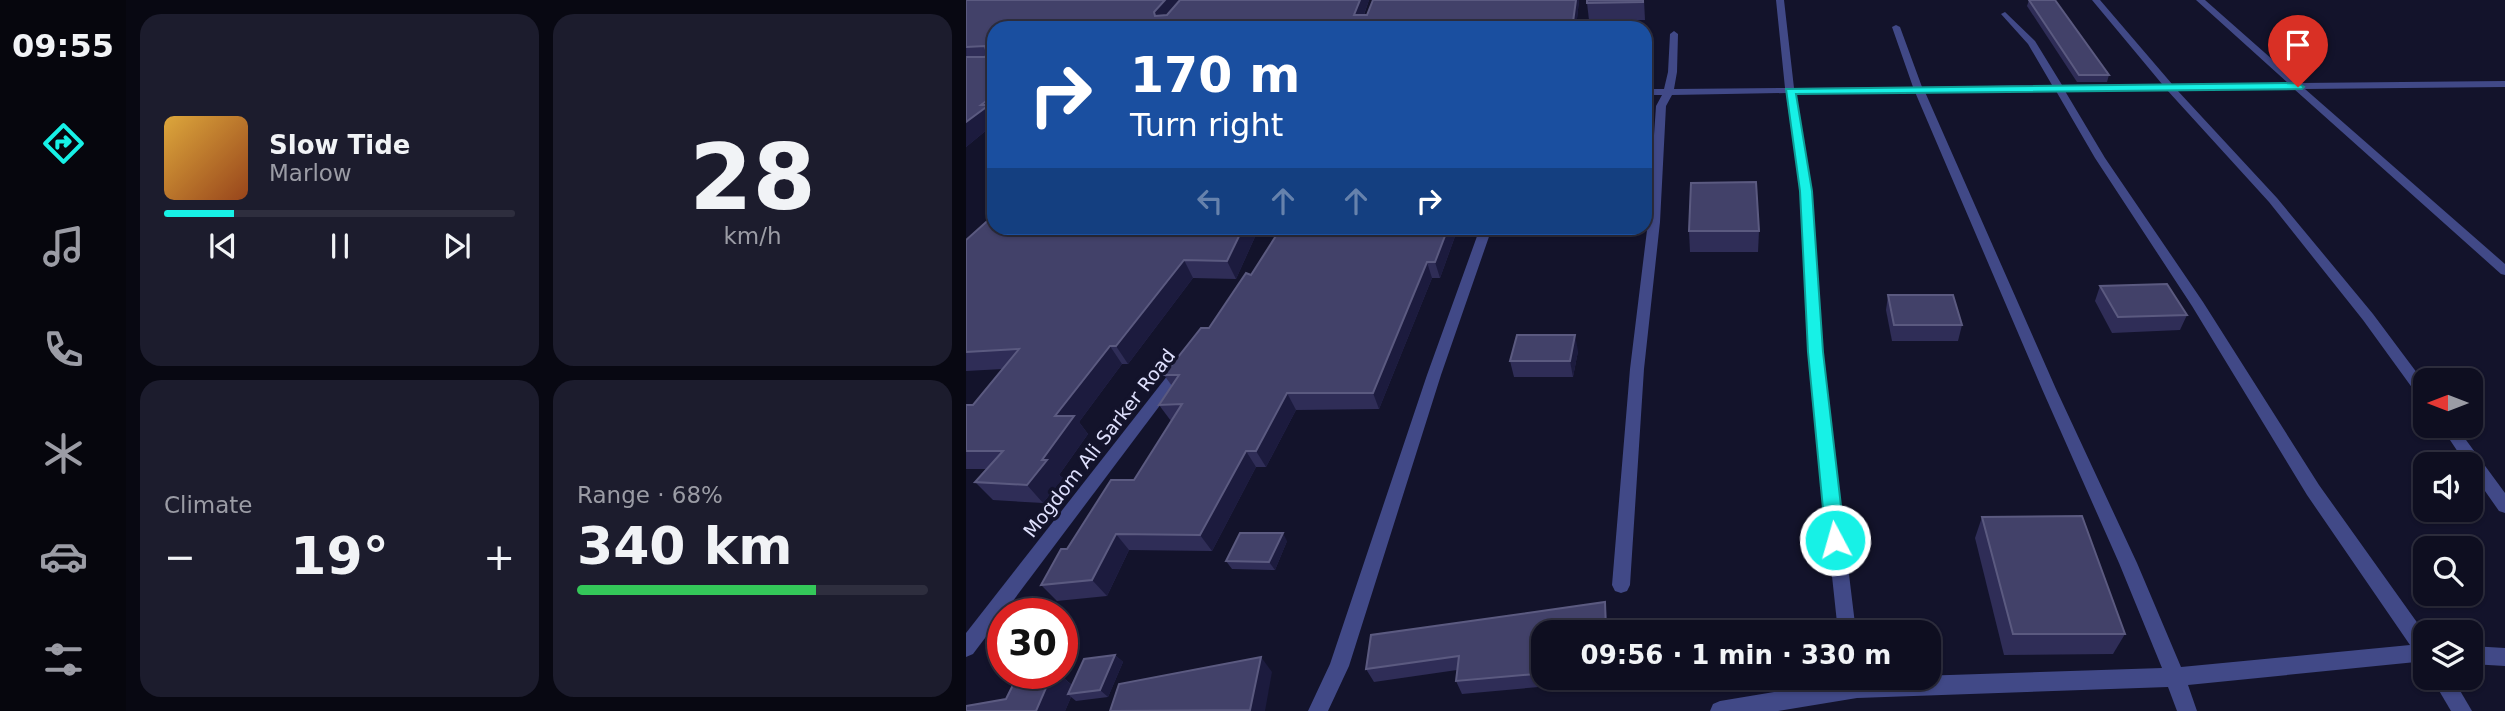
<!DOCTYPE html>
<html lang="en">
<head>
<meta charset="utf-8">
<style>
  :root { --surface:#0e0e20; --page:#1c1c2d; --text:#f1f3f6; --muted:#9b9ca5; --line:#2e2e3e; --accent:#17f1e6 }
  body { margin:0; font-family:"DejaVu Sans",sans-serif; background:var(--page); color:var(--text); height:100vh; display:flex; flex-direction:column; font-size:26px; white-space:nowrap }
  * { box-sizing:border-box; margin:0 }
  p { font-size:23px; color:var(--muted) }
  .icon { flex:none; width:38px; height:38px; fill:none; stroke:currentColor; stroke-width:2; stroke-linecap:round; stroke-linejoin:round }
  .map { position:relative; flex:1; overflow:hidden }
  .side { display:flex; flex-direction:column; gap:14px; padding:14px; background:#080812; width:840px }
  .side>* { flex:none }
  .hud { position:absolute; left:21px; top:21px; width:665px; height:214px; border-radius:21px; box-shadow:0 2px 5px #0004,0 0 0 2px var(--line); background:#1a4fa0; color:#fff; overflow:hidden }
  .needle { width:46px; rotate:270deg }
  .buttons { position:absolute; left:1447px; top:368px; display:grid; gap:14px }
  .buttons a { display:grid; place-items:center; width:70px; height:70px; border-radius:14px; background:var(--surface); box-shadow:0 2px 5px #0004,0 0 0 2px var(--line); font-size:35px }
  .speed { position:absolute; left:21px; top:598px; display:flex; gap:14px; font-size:35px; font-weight:700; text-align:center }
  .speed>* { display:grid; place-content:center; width:91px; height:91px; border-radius:50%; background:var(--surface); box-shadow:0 2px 5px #0004,0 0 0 2px var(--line); line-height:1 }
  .speed .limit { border:10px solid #d22; background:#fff; color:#111 }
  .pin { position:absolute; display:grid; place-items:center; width:60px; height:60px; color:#fff; margin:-72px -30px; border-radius:50% 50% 50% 0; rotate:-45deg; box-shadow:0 0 7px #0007 }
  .pin .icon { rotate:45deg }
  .me { position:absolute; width:77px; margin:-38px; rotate:354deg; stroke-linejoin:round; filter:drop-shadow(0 0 5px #0008) }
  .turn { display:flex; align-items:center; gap:24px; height:147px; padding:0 28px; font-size:32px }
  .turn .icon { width:91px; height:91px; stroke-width:2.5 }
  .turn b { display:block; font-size:49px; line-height:60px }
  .lanes { display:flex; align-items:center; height:66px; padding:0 28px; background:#0003; justify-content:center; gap:35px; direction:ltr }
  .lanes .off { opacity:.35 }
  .big { font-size:52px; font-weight:800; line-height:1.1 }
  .side .widget { flex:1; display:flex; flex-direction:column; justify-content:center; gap:10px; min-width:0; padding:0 24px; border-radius:21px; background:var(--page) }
  .side .dial { align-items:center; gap:0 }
  .dial b { font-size:91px; line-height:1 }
  .song { display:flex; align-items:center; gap:21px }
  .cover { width:84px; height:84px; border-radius:10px; background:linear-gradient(135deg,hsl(40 70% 55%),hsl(20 70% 35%)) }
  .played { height:7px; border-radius:4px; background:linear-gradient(90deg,var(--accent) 20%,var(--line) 20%) }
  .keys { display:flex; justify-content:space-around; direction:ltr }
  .heat { display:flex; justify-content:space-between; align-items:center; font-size:38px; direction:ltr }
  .charge { height:10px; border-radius:5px; background:linear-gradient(90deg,#34c759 68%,var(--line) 0) }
  .side .tiles { flex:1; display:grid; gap:14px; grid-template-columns:repeat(2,1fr) }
  .trip { position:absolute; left:565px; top:620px; width:410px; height:70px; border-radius:21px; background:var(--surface); box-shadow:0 2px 5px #0004,0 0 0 2px var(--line); font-weight:800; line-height:70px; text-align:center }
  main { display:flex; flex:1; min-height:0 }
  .dock { display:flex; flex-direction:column; width:126px; justify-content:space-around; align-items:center; background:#06060d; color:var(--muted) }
  .dock .icon { width:49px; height:49px }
  .dock .active { color:var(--accent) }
  .dock b { font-size:32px; color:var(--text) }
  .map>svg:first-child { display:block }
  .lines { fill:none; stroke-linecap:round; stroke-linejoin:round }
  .minor { fill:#414987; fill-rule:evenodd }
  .wall { fill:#2f2d57 }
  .shaded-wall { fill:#1c1b3e }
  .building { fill:#424169; stroke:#5b5a80; stroke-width:2 }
  .route { fill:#17f1e6; stroke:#0f9d96; stroke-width:2 }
  .labels { text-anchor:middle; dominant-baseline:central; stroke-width:7; stroke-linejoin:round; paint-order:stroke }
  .street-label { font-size:19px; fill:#dfe0fd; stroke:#13132b }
</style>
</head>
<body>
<main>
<nav class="dock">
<b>09:55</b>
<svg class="icon active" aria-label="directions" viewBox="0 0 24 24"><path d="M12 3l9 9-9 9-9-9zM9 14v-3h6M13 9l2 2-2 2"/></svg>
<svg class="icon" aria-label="music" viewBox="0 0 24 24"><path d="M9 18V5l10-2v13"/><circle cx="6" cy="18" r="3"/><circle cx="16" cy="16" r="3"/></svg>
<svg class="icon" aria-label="phone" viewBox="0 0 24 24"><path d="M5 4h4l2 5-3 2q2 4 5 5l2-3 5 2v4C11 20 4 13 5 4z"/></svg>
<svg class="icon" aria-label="climate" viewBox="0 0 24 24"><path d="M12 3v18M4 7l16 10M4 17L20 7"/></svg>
<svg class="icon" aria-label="car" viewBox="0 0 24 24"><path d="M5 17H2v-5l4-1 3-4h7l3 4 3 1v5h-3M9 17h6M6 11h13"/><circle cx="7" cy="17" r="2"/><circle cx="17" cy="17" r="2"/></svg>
<svg class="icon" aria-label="filters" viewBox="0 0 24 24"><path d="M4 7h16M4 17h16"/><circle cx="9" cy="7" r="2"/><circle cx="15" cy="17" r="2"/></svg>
</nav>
<section class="side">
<div class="tiles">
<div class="widget">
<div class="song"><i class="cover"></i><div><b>Slow Tide</b><p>Marlow</p></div></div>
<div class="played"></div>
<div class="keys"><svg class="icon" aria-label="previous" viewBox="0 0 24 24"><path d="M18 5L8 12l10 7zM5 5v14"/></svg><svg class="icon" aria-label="pause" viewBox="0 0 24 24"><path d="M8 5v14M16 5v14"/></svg><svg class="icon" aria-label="next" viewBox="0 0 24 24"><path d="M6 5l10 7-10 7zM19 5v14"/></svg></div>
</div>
<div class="widget dial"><b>28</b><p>km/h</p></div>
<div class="widget"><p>Climate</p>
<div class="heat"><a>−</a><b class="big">19°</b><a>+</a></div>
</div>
<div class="widget"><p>Range · 68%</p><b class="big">340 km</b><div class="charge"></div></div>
</div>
</section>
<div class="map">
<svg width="1539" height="711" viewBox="0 0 1539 711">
  <rect width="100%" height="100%" fill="#13132b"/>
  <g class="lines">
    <!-- minor -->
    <g class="minor">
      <path d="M810,0H818L828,88L947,87L926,27L930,25L934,27L956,87L1086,85L1062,44L1035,14L1039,12L1069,41L1096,85L1196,84L1126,0H1134L1206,84L1322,83L1230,0H1239L1333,83L1539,81V87L1339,89L1539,264V275L1535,274L1328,89L1211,90L1311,198L1407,314L1460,385V401L1455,400L1397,320L1303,202L1201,90L1099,91L1139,158L1237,302L1353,485L1460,635V661L1222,685L1231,711H1211L1202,687L891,698L812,711H744L747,704L754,701L891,678L1196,668L1153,563L1076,389L949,92L829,93L846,191L856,352L890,632H872L842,352L834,191L820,93L706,95L700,106L694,222L678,369L664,585L661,591L655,593L649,591L646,585L664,369L682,222L690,106L696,95H679V89H698L702,72L704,34L708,31L712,34L711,72L708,89L819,88ZM1090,91L1129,158L1226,306L1341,495L1444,645L1215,667L1171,563L1090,389L959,92Z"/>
      <polygon points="514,228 526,228 475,375 383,666 362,711 342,711 364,664 461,375"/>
      <polygon points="214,364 221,369 219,372 7,654 0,657 0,633 209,366"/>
      <polygon points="1474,425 1489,425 1539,493 1539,513 1533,511 1505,471 1505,464 1500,464"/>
      <polygon points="1505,646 1539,648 1539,666 1505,664"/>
      <polygon points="1465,677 1486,677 1506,711 1485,711"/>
    </g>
  </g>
  <!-- wall -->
  <g class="wall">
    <polygon points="0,0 403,0 398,15 401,15 407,0 613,0 610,28 28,28 28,124 0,147"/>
    <polygon points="678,0 679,20 623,20 621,3"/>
    <polygon points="1063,0 1143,75 1141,82 1111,82 1061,6"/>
    <polygon points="28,228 293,228 270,279 227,278 162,364 156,364 113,422 122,434 93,475 97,478 77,503 27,500 9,482 21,469 0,469 0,405 7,405 37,369 0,371 0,240"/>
    <polygon points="315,228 492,228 474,278 466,278 413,409 330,410 300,467 290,467 246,551 163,550 141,596 91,601 75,585 101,549 168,480 205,421 193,405 206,386 198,375 243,328 285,275"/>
    <polygon points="723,231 793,231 792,252 724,252"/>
    <polygon points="1134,286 1221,315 1214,330 1146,333 1129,301"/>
    <polygon points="922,295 996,325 992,341 926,341 920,310"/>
    <polygon points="612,351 607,377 548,377 544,361"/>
    <polygon points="1016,517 1159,634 1147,654 1038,655 1009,538"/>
    <polygon points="321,541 309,570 266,569 260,561"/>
    <polygon points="641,616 578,632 578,657 576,657 573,687 496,694 490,681 491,670 408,682 400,669"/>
    <polygon points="149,655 157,662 142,697 110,701 105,697 99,711 0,711 40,699 58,674 93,674 106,685"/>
  </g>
  <!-- shaded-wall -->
  <g class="shaded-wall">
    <polygon points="199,0 218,0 195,26 189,16 188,12"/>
    <polygon points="394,0 403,0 393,28 388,15"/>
    <polygon points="610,0 613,0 610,28 608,28 607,22"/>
    <polygon points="28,95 28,124 0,147 0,122 15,105"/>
    <polygon points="277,228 293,228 270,279 261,261"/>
    <polygon points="482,228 492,228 474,278 469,262"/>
    <polygon points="218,260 227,278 162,364 150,346"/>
    <polygon points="461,262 466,278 413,409 407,393"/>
    <polygon points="609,335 612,351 607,377 604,361"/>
    <polygon points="144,346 156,364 113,422 122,434 93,475 97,478 77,503 61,485 76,460 89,416"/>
    <polygon points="321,393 330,410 300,467 290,451"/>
    <polygon points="280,451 290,467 246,551 234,535"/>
    <polygon points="317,533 321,541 309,570 303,562"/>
    <polygon points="150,534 163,550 141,596 126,580"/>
    <polygon points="639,602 641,616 642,632 640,632"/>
    <polygon points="572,644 576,657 573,687 569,674"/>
    <polygon points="149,655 157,662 142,697 134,690"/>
    <polygon points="295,657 306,672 299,711 280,711"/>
    <polygon points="86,674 93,674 109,688 102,694 105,697 99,711 70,711"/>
  </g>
  <!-- building -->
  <g class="building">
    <polygon points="0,0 199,0 188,12 189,16 201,15 214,0 394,0 388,15 401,15 407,0 610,0 607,22 555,23 552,28 28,28 28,95 15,105 23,105 0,122 0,57 19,57 21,54 19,46 0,47"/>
    <polygon points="621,0 677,0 677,2 621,3"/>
    <polygon points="1063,0 1089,0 1143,75 1113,75"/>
    <polygon points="790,182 793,231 723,231 725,183"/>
    <polygon points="28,215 28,228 277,228 261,261 218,260 150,346 144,346 89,416 108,416 76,460 81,460 61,485 9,482 37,451 0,451 0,405 7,405 53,349 0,352 0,240"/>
    <polygon points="315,228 482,228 469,262 461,262 407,393 321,393 290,451 280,451 234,535 150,534 126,580 75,585 95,549 101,549 145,480 168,480 216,404 193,405 213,375 198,375 235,328 243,328 280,273 285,275"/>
    <polygon points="1201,284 1221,315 1152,317 1134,286"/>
    <polygon points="922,295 987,295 996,325 928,325"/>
    <polygon points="551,335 609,335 604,361 544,361"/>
    <polygon points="1116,516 1159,634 1047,634 1016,517"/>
    <polygon points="274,533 317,533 303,562 260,561"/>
    <polygon points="639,602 640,632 578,632 578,643 572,644 569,674 490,681 493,656 400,669 405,635"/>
    <polygon points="149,655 134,690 102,694 118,659"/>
    <polygon points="295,657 284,710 144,711 153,684"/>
    <polygon points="58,674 86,674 70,711 0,711 0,706 40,699 52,675"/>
  </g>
  <!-- route -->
  <polygon class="route" points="1332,83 1338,87 1336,89 830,94 846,191 857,352 879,540 876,546 869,548 862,546 860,540 842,352 834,191 820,89"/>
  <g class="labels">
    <!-- street labels -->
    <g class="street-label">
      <text transform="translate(133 443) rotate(-52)">Mogdom Ali Sarker Road</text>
    </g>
  </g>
</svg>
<div class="buttons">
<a><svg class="needle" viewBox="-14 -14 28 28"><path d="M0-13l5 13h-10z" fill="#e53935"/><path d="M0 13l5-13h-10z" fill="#9b9ca5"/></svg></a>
<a><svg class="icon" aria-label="sound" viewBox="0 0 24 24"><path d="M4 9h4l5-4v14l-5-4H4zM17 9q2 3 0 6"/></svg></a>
<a><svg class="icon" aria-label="search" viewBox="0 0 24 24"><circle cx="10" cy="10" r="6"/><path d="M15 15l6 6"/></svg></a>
<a><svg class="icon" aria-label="layers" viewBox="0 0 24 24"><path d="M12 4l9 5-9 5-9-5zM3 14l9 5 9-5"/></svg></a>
</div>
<div class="speed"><div class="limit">30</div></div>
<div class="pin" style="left:1332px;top:87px;background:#d93025"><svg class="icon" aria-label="arrive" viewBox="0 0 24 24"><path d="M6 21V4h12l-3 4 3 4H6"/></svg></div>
<svg class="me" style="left:869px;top:540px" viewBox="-20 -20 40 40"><circle r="17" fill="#17f1e6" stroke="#fff" stroke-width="3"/><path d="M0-11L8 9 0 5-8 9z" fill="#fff"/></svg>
<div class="trip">09:56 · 1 min · 330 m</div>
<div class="hud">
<div class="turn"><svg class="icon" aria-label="right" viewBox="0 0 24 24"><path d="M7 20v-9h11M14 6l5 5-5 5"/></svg><div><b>170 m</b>Turn right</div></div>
<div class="lanes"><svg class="icon off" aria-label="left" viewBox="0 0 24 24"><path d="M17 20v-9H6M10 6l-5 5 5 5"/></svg><svg class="icon off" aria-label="ahead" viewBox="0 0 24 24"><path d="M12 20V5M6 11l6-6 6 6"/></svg><svg class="icon off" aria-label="ahead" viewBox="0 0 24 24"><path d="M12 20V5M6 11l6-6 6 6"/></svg><svg class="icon" aria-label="right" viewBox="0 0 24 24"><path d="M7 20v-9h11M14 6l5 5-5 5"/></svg></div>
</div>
</div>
</main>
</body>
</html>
